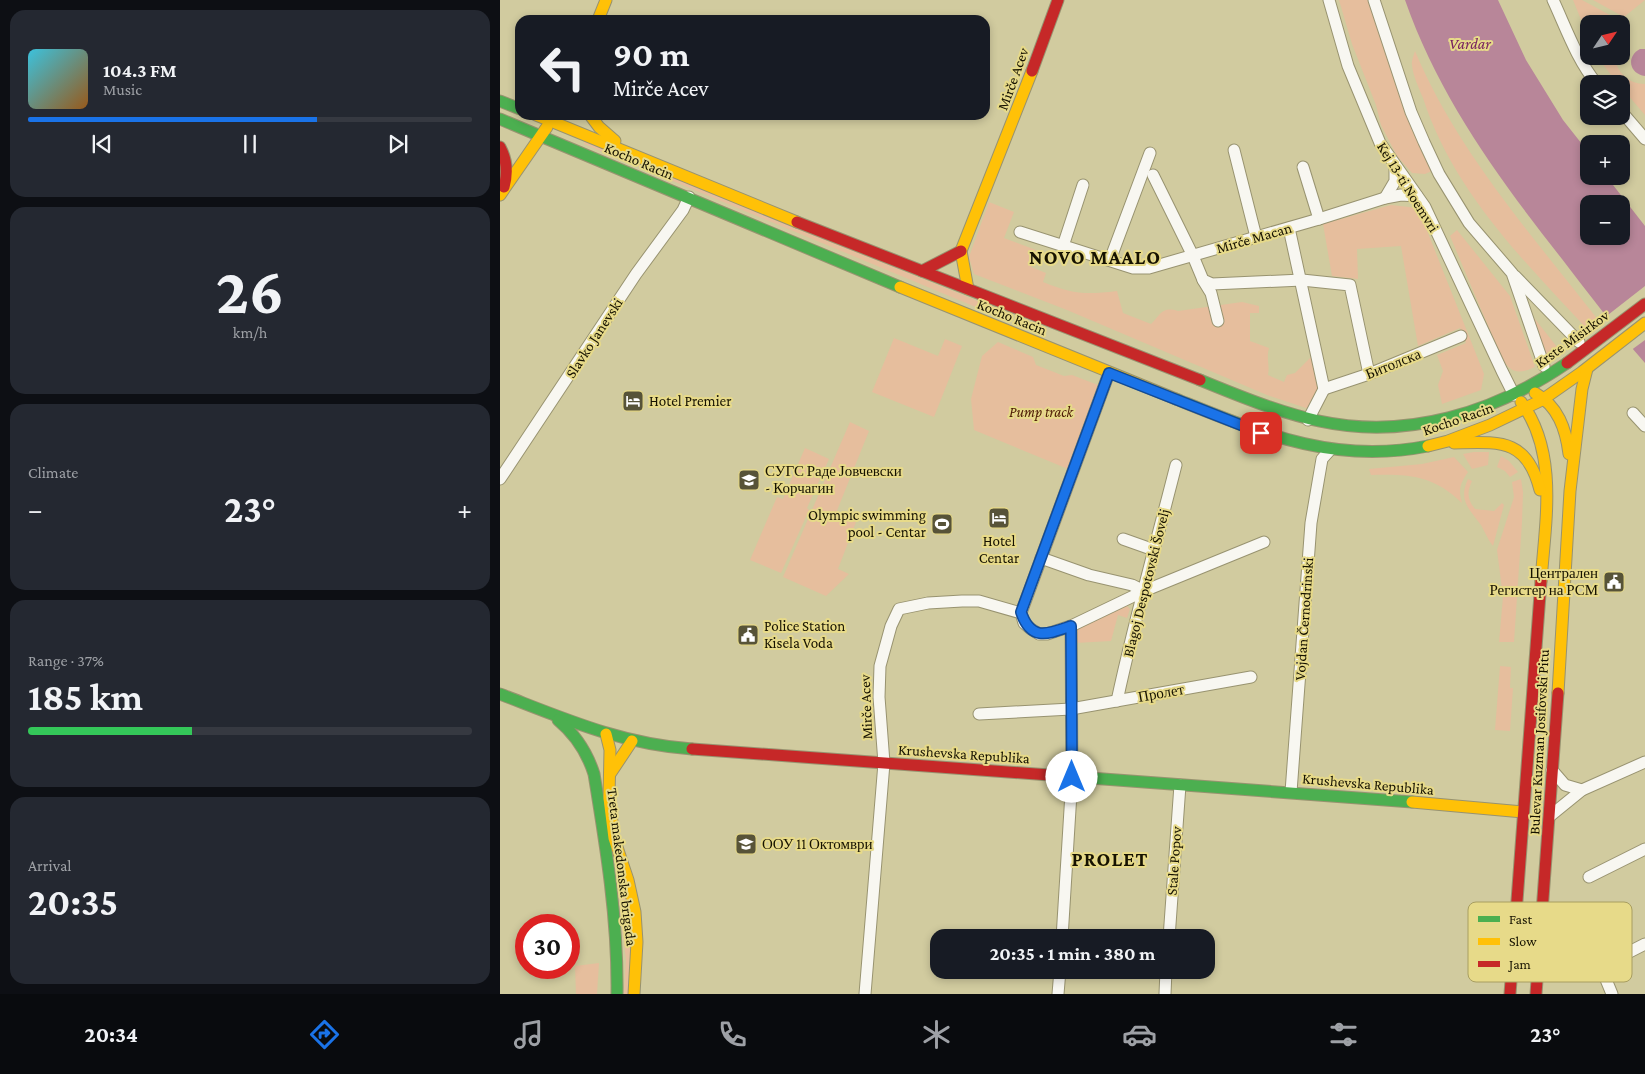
<!DOCTYPE html>
<html lang="en">
<head>
<meta charset="utf-8">
<style>
  :root { --surface:#171b24; --page:#242831; --text:#f1f3f6; --muted:#9ea1a6; --line:#363941; --accent:#1a73e8 }
  body { margin:0; font-family:"Crimson Pro",serif; background:var(--page); color:var(--text); height:100vh; display:flex; flex-direction:column; font-size:19px; white-space:nowrap }
  * { box-sizing:border-box; margin:0 }
  p { font-size:16px; color:var(--muted) }
  .icon { flex:none; width:28px; height:28px; fill:none; stroke:currentColor; stroke-width:2; stroke-linecap:round; stroke-linejoin:round }
  .map { position:relative; flex:1; overflow:hidden }
  .side { display:flex; flex-direction:column; gap:10px; padding:10px; background:#0d0f14; width:500px }
  .side>* { flex:none }
  .guide { position:absolute; left:15px; top:15px; width:475px; height:105px; border-radius:15px; box-shadow:0 2px 8px #0003; background:#171b24; color:var(--text); overflow:hidden }
  .needle { width:32px; rotate:55deg }
  .fabs { position:absolute; left:1080px; top:15px; display:grid; gap:10px }
  .fabs a { display:grid; place-items:center; width:50px; height:50px; border-radius:10px; background:var(--surface); box-shadow:0 2px 8px #0003; font-size:25px }
  .speed { position:absolute; left:15px; top:914px; display:flex; gap:10px; font-size:25px; font-weight:700; text-align:center }
  .speed>* { display:grid; place-content:center; width:65px; height:65px; border-radius:50%; background:var(--surface); box-shadow:0 2px 8px #0003; line-height:1 }
  .speed .limit { border:8px solid #d22; background:#fff; color:#111 }
  .pin { position:absolute; display:grid; place-items:center; width:42px; height:42px; color:#fff; margin:-21px; border-radius:10px; box-shadow:0 2px 8px #0006 }
  .me { position:absolute; width:55px; margin:-28px; rotate:0deg; stroke-linejoin:round; filter:drop-shadow(0 0 4px #0008) }
  .turn { display:flex; align-items:center; gap:18px; height:105px; padding:0 15px; font-size:22px }
  .turn .icon { width:65px; height:65px; stroke-width:2.5 }
  .turn b { display:block; font-size:35px; line-height:42px }
  .big { font-size:38px; font-weight:700; line-height:1.1 }
  .side .card { flex:1; display:flex; flex-direction:column; justify-content:center; gap:8px; min-width:0; padding:0 18px; border-radius:15px; background:var(--page) }
  .side .dial { align-items:center; gap:0 }
  .dial b { font-size:65px; line-height:1 }
  .song { display:flex; align-items:center; gap:15px }
  .cover { width:60px; height:60px; border-radius:8px; background:linear-gradient(135deg,hsl(190 70% 55%),hsl(30 70% 35%)) }
  .played { height:5px; border-radius:2px; background:linear-gradient(90deg,var(--accent) 65%,var(--line) 65%) }
  .keys { display:flex; justify-content:space-around; direction:ltr }
  .heat { display:flex; justify-content:space-between; align-items:center; font-size:28px; direction:ltr }
  .charge { height:8px; border-radius:4px; background:linear-gradient(90deg,#34c759 37%,var(--line) 0) }
  .trip { position:absolute; left:430px; top:929px; width:285px; height:50px; border-radius:15px; background:var(--surface); box-shadow:0 2px 8px #0003; font-weight:700; line-height:50px; text-align:center }
  .tabs { display:flex; height:80px; justify-content:space-around; align-items:center; background:#090b0e; color:var(--muted) }
  .tabs .icon { width:35px; height:35px }
  .tabs .selected { color:var(--accent) }
  .tabs b { font-size:22px; color:var(--text) }
  main { display:flex; flex:1; min-height:0 }
  .map>svg:first-child { display:block }
  .green { fill:#e6be9d }
  .water { fill:#b88699; fill-rule:evenodd }
  .pier { fill:#d1cb9f }
  .lines { fill:none; stroke-linecap:round; stroke-linejoin:round }
  .street-casing { stroke:#989370; stroke-width:13 }
  .fast-casing { stroke:#989370; stroke-width:13 }
  .slow-casing { stroke:#989370; stroke-width:13 }
  .jam-casing { stroke:#989370; stroke-width:13 }
  .street { stroke:#f8f7f1; stroke-width:11 }
  .fast { stroke:#4caf50; stroke-width:11 }
  .slow { stroke:#ffc107; stroke-width:11 }
  .jam { stroke:#c62828; stroke-width:11 }
  .route-casing { stroke:#114b97; stroke-width:12 }
  .route { stroke:#1a73e8; stroke-width:9 }
  .labels { text-anchor:middle; dominant-baseline:central; stroke-width:4; stroke-linejoin:round; paint-order:stroke }
  .street-label { font-size:15px; fill:#161200; stroke:#e7da89 }
  .poi-label { font-size:15px; fill:#161200; stroke:#e7da89; text-anchor:start }
  .park-label { font-size:15px; font-style:italic; fill:#4c1905; stroke:#e7da89 }
  .water-label { font-size:16px; font-style:italic; fill:#782361; stroke:#e7da89 }
  .district-label { font-size:20px; font-weight:bold; letter-spacing:1px; fill:#161200; stroke:#e7da89 }
  .key { fill:#e7da89; stroke:#a89e60; stroke-width:1 }
  .key-label { font-size:14px; fill:#161200 }
</style>
</head>
<body>
<main>
<section class="side">
<div class="card">
<div class="song"><i class="cover"></i><div><b>104.3 FM</b><p>Music</p></div></div>
<div class="played"></div>
<div class="keys"><svg class="icon" aria-label="previous" viewBox="0 0 24 24"><path d="M18 5L8 12l10 7zM5 5v14"/></svg><svg class="icon" aria-label="pause" viewBox="0 0 24 24"><path d="M8 5v14M16 5v14"/></svg><svg class="icon" aria-label="next" viewBox="0 0 24 24"><path d="M6 5l10 7-10 7zM19 5v14"/></svg></div>
</div>
<div class="card dial"><b>26</b><p>km/h</p></div>
<div class="card"><p>Climate</p>
<div class="heat"><a>−</a><b class="big">23°</b><a>+</a></div>
</div>
<div class="card"><p>Range · 37%</p><b class="big">185 km</b><div class="charge"></div></div>
<div class="card"><p>Arrival</p><b class="big">20:35</b></div>
</section>
<div class="map">
<svg width="1145" height="994" viewBox="0 0 1145 994">
  <rect width="100%" height="100%" fill="#d1cb9f"/>
  <!-- green -->
  <g class="green">
    <polygon points="839,0 877,0 936,169 925,174 912,173 897,156 881,125 876,105 852,44"/>
    <polygon points="1073,0 1082,0 1121,21 1118,24 1089,24 1089,39"/>
    <polygon points="1093,0 1145,0 1124,17"/>
    <path d="M915,51C958,153 1032,235 1099,321L1088,330C1023,260 953,191 923,98C919,88 913,76 912,65C911,61 914,55 915,51Z"/>
    <path d="M1100,56H1114C1117,72 1128,84 1145,84V115L1121,87V84H1118L1098,58Z"/>
    <polygon points="84,141 497,309 495,315 84,144"/>
    <path d="M489,202L514,212L504,238L536,250L531,267L546,273L543,282C572,294 585,295 617,291L623,313L651,324C661,314 662,306 678,311L742,302L759,306V313H750V341L769,348C766,358 770,365 768,375L784,382L787,375L795,373L811,357L818,390L813,405L806,408L767,395L567,310L474,274L469,257Z"/>
    <polygon points="891,205 918,208 984,374 981,390 942,404 938,385 943,371 937,355 966,343 960,328 918,346 901,246 857,249 858,279 832,276 823,224"/>
    <path d="M957,230L1010,296L1035,367C1019,374 1012,374 1002,359L950,236Z"/>
    <polygon points="1027,309 1061,352 1045,362"/>
    <polygon points="394,338 438,356 445,339 462,346 434,417 372,392"/>
    <polygon points="498,342 533,357 536,365 564,376 572,375 598,385 568,469 474,430 471,399 482,356"/>
    <polygon points="350,422 369,431 336,513 356,522 338,569 349,574 326,596 283,577"/>
    <polygon points="305,448 329,459 307,508 309,510 281,573 250,560 277,497 283,499"/>
    <polygon points="974,452 989,452 988,465 972,469 963,454"/>
    <polygon points="1001,456 1009,461 1018,472 1010,477 1005,471 997,467"/>
    <path d="M954,457L968,472C960,483 958,490 962,503C933,475 909,474 871,475L869,469L922,464Z"/>
    <path d="M968,479L972,481C967,492 967,499 975,509L994,511L1002,503L1004,505L993,546C988,540 985,532 981,525C969,509 958,500 968,479Z"/>
    <polygon points="1021,479 1023,492 1022,522 1014,642 999,642 1003,597 997,550 1014,497 1012,482"/>
    <polygon points="626,605 630,609 627,618 618,615 611,641 575,643 574,628"/>
    <polygon points="1000,666 1011,667 1010,688 1013,688 1010,731 995,730"/>
    <polygon points="117,870 124,889 131,932 128,994 124,994 126,959 122,929"/>
    <polygon points="99,963 97,994 76,994 75,966"/>
  </g>
  <!-- water -->
  <g class="water">
    <path d="M905,0H998L1026,60L1063,120L1089,153V176H1106L1145,226V363C1116,330 1089,294 1062,259C999,179 939,97 905,0ZM1089,204H1121V236H1089Z"/>
    <path d="M1140,49H1145V76C1129,74 1126,56 1140,49Z"/>
  </g>
  <!-- pier -->
  <polygon class="pier" points="1145,286 1145,340 1130,351 1104,318"/>
  <g class="lines">
    <!-- street casing -->
    <g class="street-casing">
      <g id="street">
        <polyline points="829,0 848,66 880,143 925,207 1002,371 1014,395"/>
        <polyline points="874,0 911,112 924,142 939,174 969,223 1012,273 1044,366"/>
        <path d="M1053,0C1066,28 1077,60 1097,84"/>
        <polyline points="1121,111 1145,139"/>
        <polyline points="734,150 756,237"/>
        <polyline points="803,167 819,219"/>
        <polyline points="653,175 693,256 703,280 712,284 802,280 850,285 869,374"/>
        <polyline points="885,198 895,181 895,165"/>
        <polyline points="789,228 824,389 808,420"/>
        <polyline points="520,232 633,268 649,268 819,219 885,198 901,195 917,196"/>
        <polyline points="563,246 583,185"/>
        <polyline points="610,260 650,153"/>
        <polyline points="1015,276 1079,342"/>
        <polyline points="703,280 711,293 718,321"/>
        <polyline points="824,389 869,374 961,336"/>
        <polyline points="1133,413 1145,426"/>
        <polyline points="0,479 136,274 183,210 189,197"/>
        <polyline points="623,539 654,550"/>
        <polyline points="541,558 589,575 632,585 644,591"/>
        <polyline points="521,613 609,373"/>
        <path d="M617,701C634,621 656,544 676,465"/>
        <polyline points="479,714 571,709 751,677"/>
        <polyline points="1052,770 1065,785 1082,790"/>
        <polyline points="791,792 811,523 822,459 831,449"/>
        <polyline points="1050,816 1082,790 1145,762"/>
        <polyline points="1089,877 1145,849"/>
        <polyline points="1086,931 1112,994"/>
        <polyline points="562,938 572,777 571,626"/>
        <polyline points="669,938 680,785"/>
        <polyline points="1100,967 1145,944"/>
        <polyline points="365,994 384,763 379,697 380,666 391,626 399,609 428,603 462,601 479,601 521,613 524,623 531,629 539,634 547,634 571,626 644,591 764,542"/>
        <polyline points="558,994 560,970"/>
        <polyline points="665,994 666,970"/>
      </g>
    </g>
    <!-- fast casing -->
    <g class="fast-casing">
      <g id="fast">
        <polyline points="0,101 20,109"/>
        <polyline points="0,119 400,287"/>
        <path d="M700,380C739,396 778,412 819,421C907,440 994,413 1067,363"/>
        <path d="M676,399C761,433 834,465 928,446"/>
        <path d="M0,694C65,719 121,744 192,749"/>
        <path d="M58,720C76,735 87,752 94,774C106,847 118,920 117,994"/>
        <polyline points="563,776 912,802"/>
      </g>
    </g>
    <!-- slow casing -->
    <g class="slow-casing">
      <g id="slow">
        <polyline points="98,20 106,0"/>
        <polyline points="36,115 297,222"/>
        <polyline points="90,115 99,127 115,141"/>
        <polyline points="0,195 47,127"/>
        <polyline points="400,287 676,399"/>
        <polyline points="468,289 461,251 532,71"/>
        <path d="M1035,393C1058,406 1066,429 1069,454"/>
        <path d="M1021,402C1059,453 1045,523 1041,581"/>
        <path d="M954,443C1000,442 1027,438 1040,490"/>
        <polyline points="928,446 948,441 990,425 1042,400 1082,372 1145,323"/>
        <polyline points="1058,693 1070,491 1082,389 1087,369"/>
        <polyline points="106,734 110,750 109,798 114,838 128,880 135,912 137,942 134,994"/>
        <polyline points="110,774 132,741"/>
        <polyline points="912,802 1023,812"/>
      </g>
    </g>
    <!-- jam casing -->
    <g class="jam-casing">
      <g id="jam">
        <polyline points="532,71 558,0"/>
        <path d="M0,147C7,160 8,173 4,187"/>
        <polyline points="297,222 700,380"/>
        <polyline points="422,271 461,251"/>
        <polyline points="1067,363 1145,304"/>
        <polyline points="192,749 563,776"/>
        <polyline points="1010,994 1041,581"/>
        <polyline points="1036,994 1058,693"/>
      </g>
    </g>
    <!-- street -->
    <use href="#street" class="street"/>
    <!-- fast -->
    <use href="#fast" class="fast"/>
    <!-- slow -->
    <use href="#slow" class="slow"/>
    <!-- jam -->
    <use href="#jam" class="jam"/>
  </g>
  <g class="lines">
    <!-- route casing -->
    <g class="route-casing">
      <path id="route" d="M572,777L571,626C548,634 531,642 521,612L609,373L761,433"/>
    </g>
    <!-- route -->
    <use href="#route" class="route"/>
  </g>
  <!-- icons -->
  <defs>
    <g id="hotel-square" transform="scale(1.125)"><rect x="-9" y="-9" width="18" height="18" rx="4" fill="#575338" stroke="#e7da89"/><path d="M-6-4.5h1.5V1H6V5H4.5V3h-9V5H-6ZM-4 0a1.8 1.8 0 1 1 3.6 0ZM.5 0V-2.5h3Q6-2.5 6 0Z" fill="#fff"/></g>
    <g id="school-square" transform="scale(1.125)"><rect x="-9" y="-9" width="18" height="18" rx="4" fill="#575338" stroke="#e7da89"/><path d="M0-5L7-2L0 1L-7-2ZM-4 1L0 2.5L4 1V4Q0 6-4 4Z" fill="#fff"/></g>
    <g id="stadium-square" transform="scale(1.125)"><rect x="-9" y="-9" width="18" height="18" rx="4" fill="#575338" stroke="#e7da89"/><path d="M0-5a6.5 5 0 1 0 0 10a6.5 5 0 1 0 0-10ZM-3.5-1.8h7v3.6h-7Z" fill="#fff"/></g>
    <g id="civic-square" transform="scale(1.125)"><rect x="-9" y="-9" width="18" height="18" rx="4" fill="#575338" stroke="#e7da89"/><path d="M-.6-6.5H3V-4.5H.6V-3L4-1V1h2V6H-6V1h2V-1L-.6-3ZM-1.2 2.5V6h2.4V2.5Z" fill="#fff"/></g>
  </defs>
  <g fill-rule="evenodd">
    <use href="#hotel-square" x="133" y="401"/>
    <use href="#school-square" x="249" y="480"/>
    <use href="#hotel-square" x="499" y="518"/>
    <use href="#stadium-square" x="442" y="524"/>
    <use href="#civic-square" x="1114" y="582"/>
    <use href="#civic-square" x="248" y="635"/>
    <use href="#school-square" x="246" y="844"/>
  </g>
  <g class="labels">
    <!-- street labels -->
    <g class="street-label">
      <text transform="translate(513 79) rotate(-70)">Mirče Acev</text>
      <text transform="translate(139 161) rotate(23)">Kocho Racin</text>
      <text transform="translate(908 187) rotate(58)">Kej 13-ti Noemvri</text>
      <text transform="translate(754 238) rotate(-16)">Mirče Macan</text>
      <text transform="translate(512 317) rotate(22)">Kocho Racin</text>
      <text transform="translate(94 338) rotate(-57)">Slavko Janevski</text>
      <text transform="translate(1072 339) rotate(-36)">Krste Misirkov</text>
      <text transform="translate(893 364) rotate(-22)">Битолска</text>
      <text transform="translate(958 419) rotate(-19)">Kocho Racin</text>
      <text transform="translate(646 583) rotate(-76)">Blagoj Despotovski Šovelj</text>
      <text transform="translate(804 619) rotate(-86)">Vojdan Černodrinski</text>
      <text transform="translate(661 693) rotate(-10)">Пролет</text>
      <text transform="translate(366 707) rotate(-92)">Mirče Acev</text>
      <text transform="translate(1039 742) rotate(-87)">Bulevar Kuzman Josifovski Pitu</text>
      <text transform="translate(464 754) rotate(4)">Krushevska Republika</text>
      <text transform="translate(868 784) rotate(5)">Krushevska Republika</text>
      <text transform="translate(674 861) rotate(-86)">Stale Popov</text>
      <text transform="translate(122 867) rotate(83)">Treta makedonska brigada</text>
    </g>
    <!-- poi labels -->
    <g class="poi-label">
      <text x="149" y="401">Hotel Premier</text>
      <text x="265" y="471">СУГС Раде Јовчевски<tspan x="265" dy="17">- Корчагин</tspan></text>
      <text x="426" y="515" text-anchor="end">Olympic swimming<tspan x="426" dy="17">pool - Centar</tspan></text>
      <text x="499" y="541" text-anchor="middle">Hotel<tspan x="499" dy="17">Centar</tspan></text>
      <text x="1098" y="573" text-anchor="end">Централен<tspan x="1098" dy="17">Регистер на РСМ</tspan></text>
      <text x="264" y="626">Police Station<tspan x="264" dy="17">Kisela Voda</tspan></text>
      <text x="262" y="844">ООУ 11 Октомври</text>
    </g>
    <!-- park labels -->
    <g class="park-label">
      <text x="541" y="412">Pump track</text>
    </g>
    <!-- water labels -->
    <g class="water-label">
      <text x="970" y="43">Vardar</text>
    </g>
    <!-- district labels -->
    <g class="district-label">
      <text x="595" y="257">NOVO MAALO</text>
      <text x="610" y="859">PROLET</text>
    </g>
  </g>
  <!-- legend -->
  <rect x="968" y="902" width="164" height="80" rx="8" class="key"/>
  <rect x="978" y="916" width="22" height="6" fill="#4caf50"/>
  <rect x="978" y="938" width="22" height="7" fill="#ffc107"/>
  <rect x="978" y="961" width="22" height="6" fill="#c62828"/>
  <g class="key-label">
    <text x="1009" y="924">Fast</text>
    <text x="1009" y="946">Slow</text>
    <text x="1009" y="969">Jam</text>
  </g>
</svg>
<div class="fabs">
<a><svg class="needle" viewBox="-14 -14 28 28"><path d="M0-13l5 13h-10z" fill="#e53935"/><path d="M0 13l5-13h-10z" fill="#9ea1a6"/></svg></a>
<a><svg class="icon" aria-label="layers" viewBox="0 0 24 24"><path d="M12 4l9 5-9 5-9-5zM3 14l9 5 9-5"/></svg></a>
<a>+</a>
<a>−</a>
</div>
<div class="speed"><div class="limit">30</div></div>
<div class="pin" style="left:761px;top:433px;background:#d93025"><svg class="icon" aria-label="arrive" viewBox="0 0 24 24"><path d="M6 21V4h12l-3 4 3 4H6"/></svg></div>
<svg class="me" style="left:572px;top:777px" viewBox="-20 -20 40 40"><circle r="19" fill="#fff"/><path d="M0-13L10 11 0 6-10 11z" fill="#1a73e8"/></svg>
<div class="trip">20:35 · 1 min · 380 m</div>
<div class="guide">
<div class="turn"><svg class="icon" aria-label="left" viewBox="0 0 24 24"><path d="M17 20v-9H6M10 6l-5 5 5 5"/></svg><div><b>90 m</b>Mirče Acev</div></div>
</div>
</div>
</main>
<nav class="tabs">
<b>20:34</b>
<svg class="icon selected" aria-label="directions" viewBox="0 0 24 24"><path d="M12 3l9 9-9 9-9-9zM9 14v-3h6M13 9l2 2-2 2"/></svg>
<svg class="icon" aria-label="music" viewBox="0 0 24 24"><path d="M9 18V5l10-2v13"/><circle cx="6" cy="18" r="3"/><circle cx="16" cy="16" r="3"/></svg>
<svg class="icon" aria-label="phone" viewBox="0 0 24 24"><path d="M5 4h4l2 5-3 2q2 4 5 5l2-3 5 2v4C11 20 4 13 5 4z"/></svg>
<svg class="icon" aria-label="climate" viewBox="0 0 24 24"><path d="M12 3v18M4 7l16 10M4 17L20 7"/></svg>
<svg class="icon" aria-label="car" viewBox="0 0 24 24"><path d="M5 17H2v-5l4-1 3-4h7l3 4 3 1v5h-3M9 17h6M6 11h13"/><circle cx="7" cy="17" r="2"/><circle cx="17" cy="17" r="2"/></svg>
<svg class="icon" aria-label="filters" viewBox="0 0 24 24"><path d="M4 7h16M4 17h16"/><circle cx="9" cy="7" r="2"/><circle cx="15" cy="17" r="2"/></svg>
<b>23°</b>
</nav>
</body>
</html>
